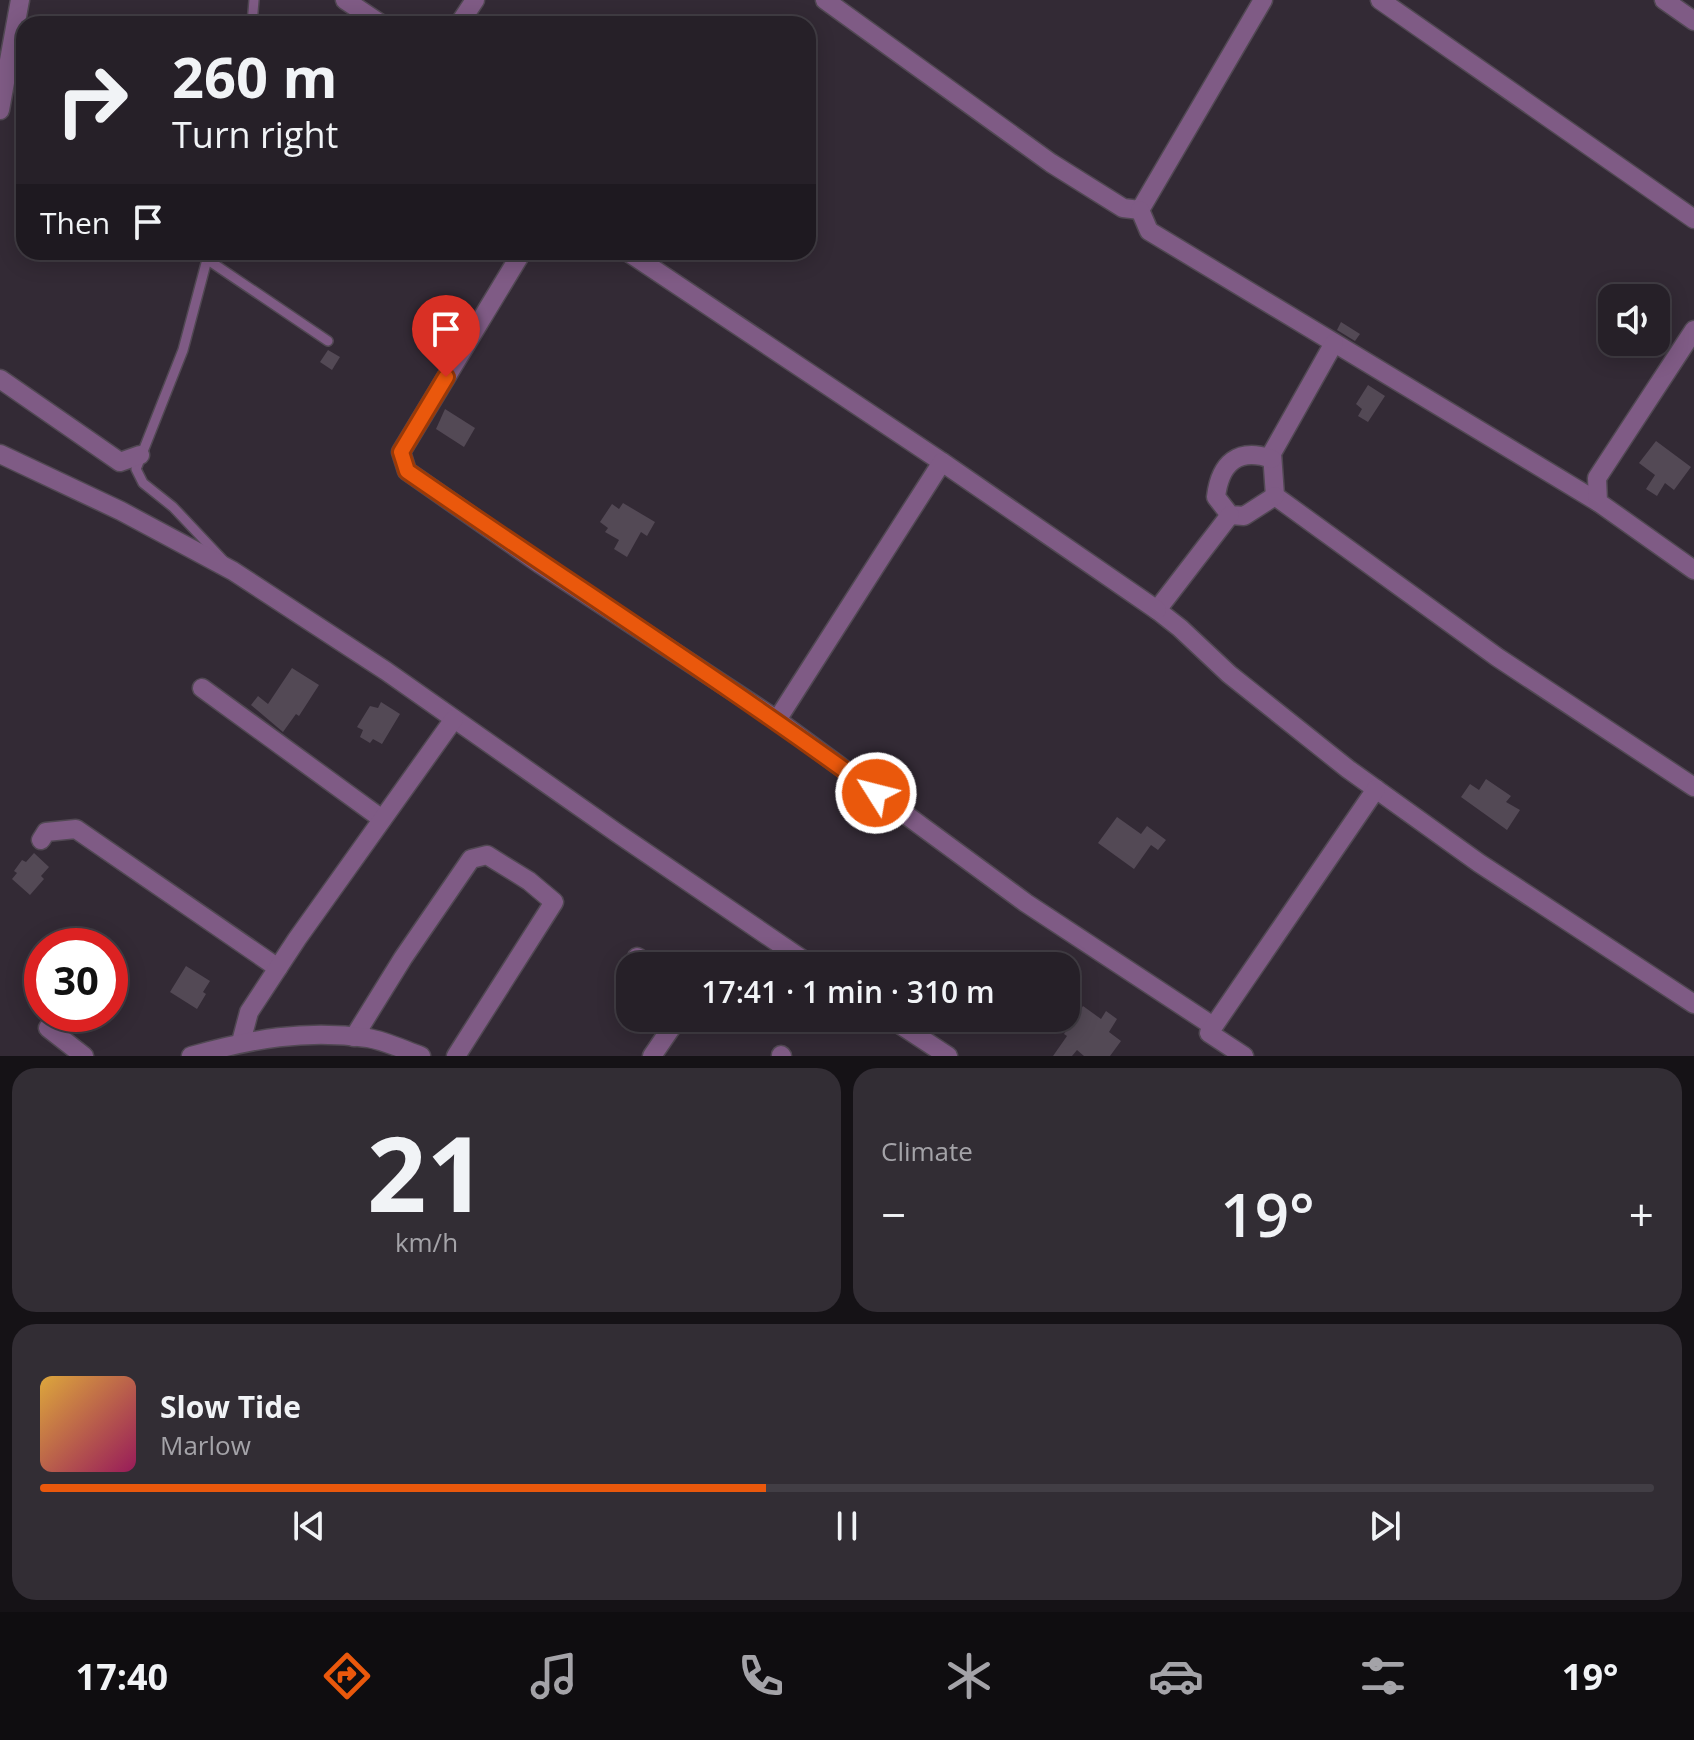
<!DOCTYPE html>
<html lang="en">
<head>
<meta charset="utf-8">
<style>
  :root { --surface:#262028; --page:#322d34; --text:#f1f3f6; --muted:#a4a3a8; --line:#423e45; --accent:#ea580c }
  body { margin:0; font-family:"Open Sans",sans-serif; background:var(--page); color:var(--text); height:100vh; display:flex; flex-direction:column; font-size:30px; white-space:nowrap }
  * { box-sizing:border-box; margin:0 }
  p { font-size:26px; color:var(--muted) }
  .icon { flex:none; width:44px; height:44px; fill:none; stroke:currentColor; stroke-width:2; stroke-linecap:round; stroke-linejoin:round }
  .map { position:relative; height:1056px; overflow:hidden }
  .sheet { display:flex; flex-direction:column; gap:12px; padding:12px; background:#151216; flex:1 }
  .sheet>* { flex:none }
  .banner { position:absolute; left:16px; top:16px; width:800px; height:244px; border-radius:24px; box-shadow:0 4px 20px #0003,0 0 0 2px var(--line); background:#262028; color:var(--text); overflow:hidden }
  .buttons { position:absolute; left:1598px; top:284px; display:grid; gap:16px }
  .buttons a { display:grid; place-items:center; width:72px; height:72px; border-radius:16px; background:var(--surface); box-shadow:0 4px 20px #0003,0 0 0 2px var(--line); font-size:40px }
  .speed { position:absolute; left:24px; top:928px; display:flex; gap:16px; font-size:40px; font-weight:700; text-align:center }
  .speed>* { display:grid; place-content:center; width:104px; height:104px; border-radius:50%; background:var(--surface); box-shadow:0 4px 20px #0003,0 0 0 2px var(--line); line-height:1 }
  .speed .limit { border:12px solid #d22; background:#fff; color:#111 }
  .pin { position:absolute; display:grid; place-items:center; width:68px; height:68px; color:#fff; margin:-82px -34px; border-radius:50% 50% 50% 0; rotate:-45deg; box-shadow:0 0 8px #0007 }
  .pin .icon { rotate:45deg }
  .me { position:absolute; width:88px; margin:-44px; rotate:306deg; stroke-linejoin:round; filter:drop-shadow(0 0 6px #0008) }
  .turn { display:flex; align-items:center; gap:28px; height:168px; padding:0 24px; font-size:36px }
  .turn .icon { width:104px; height:104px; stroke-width:2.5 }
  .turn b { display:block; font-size:56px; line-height:68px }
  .then { display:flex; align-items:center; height:76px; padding:0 24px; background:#0003; gap:16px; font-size:30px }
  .big { font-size:60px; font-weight:600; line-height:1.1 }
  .sheet .card { flex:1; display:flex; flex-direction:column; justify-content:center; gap:12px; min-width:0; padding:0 28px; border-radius:24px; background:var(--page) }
  .sheet .dial { align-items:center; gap:0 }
  .dial b { font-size:104px; line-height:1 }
  .song { display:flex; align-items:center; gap:24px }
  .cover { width:96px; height:96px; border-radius:12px; background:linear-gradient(135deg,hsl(40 70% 55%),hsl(330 70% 35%)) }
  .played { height:8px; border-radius:4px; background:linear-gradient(90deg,var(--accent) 45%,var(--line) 45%) }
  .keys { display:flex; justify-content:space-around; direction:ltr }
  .heat { display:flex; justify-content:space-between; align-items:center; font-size:44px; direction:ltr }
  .sheet .tiles { flex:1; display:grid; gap:12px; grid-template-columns:1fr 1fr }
  .card:last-child { grid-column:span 2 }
  .trip { position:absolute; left:616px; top:952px; width:464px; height:80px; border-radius:24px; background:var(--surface); box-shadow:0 4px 20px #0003,0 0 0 2px var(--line); font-weight:600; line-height:80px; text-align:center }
  .menu { display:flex; height:128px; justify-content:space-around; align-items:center; background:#0f0d10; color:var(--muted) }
  .menu .icon { width:56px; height:56px }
  .menu .active { color:var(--accent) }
  .menu b { font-size:36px; color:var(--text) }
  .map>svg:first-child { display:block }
  .building { fill:#534955 }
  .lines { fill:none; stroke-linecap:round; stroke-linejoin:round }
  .lane-casing { stroke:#514853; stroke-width:12 }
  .street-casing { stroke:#514853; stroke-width:21 }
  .lane { stroke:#7f5b85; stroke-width:9 }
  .street { stroke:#7f5b85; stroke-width:18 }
  .route-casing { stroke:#983908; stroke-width:20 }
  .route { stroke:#ea580c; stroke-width:14 }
</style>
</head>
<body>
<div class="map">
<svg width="1694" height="1056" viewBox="0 0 1694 1056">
  <rect width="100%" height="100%" fill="#332a35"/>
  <!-- building -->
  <g class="building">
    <polygon points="1341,322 1360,334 1355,341 1337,330"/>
    <polygon points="328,350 340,357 332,370 320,362"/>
    <polygon points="1368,385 1385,396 1368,422 1358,416 1362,409 1356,404"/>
    <polygon points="445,409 475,428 464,447 436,429"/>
    <polygon points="1656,441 1691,467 1674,490 1665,483 1657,496 1646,489 1655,475 1639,463"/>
    <polygon points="623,503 655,522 647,536 641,532 627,557 614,549 619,540 605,532 608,528 600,522 612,504 619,509"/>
    <polygon points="292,668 319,685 299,716 296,714 283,732 251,705 258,696 268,704"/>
    <polygon points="381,702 400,714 382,744 373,739 370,743 360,737 363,730 357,727 370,706 378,708"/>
    <polygon points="1486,779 1511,796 1506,802 1520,810 1507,830 1461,797 1470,784 1479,790"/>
    <polygon points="1117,817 1141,834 1147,826 1166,840 1158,850 1151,845 1134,869 1098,843"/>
    <polygon points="34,853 49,867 41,876 44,879 30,895 12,879 17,873 14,871 22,860 26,862"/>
    <polygon points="186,966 210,981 203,992 206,994 197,1009 170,992"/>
    <polygon points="1083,1006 1101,1019 1106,1011 1117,1019 1109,1032 1121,1041 1110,1056 1084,1056 1077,1050 1072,1056 1053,1056 1067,1036 1064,1034"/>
  </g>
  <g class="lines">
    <!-- lane casing -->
    <g class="lane-casing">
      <g id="lane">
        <polyline points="252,24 254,0"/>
        <polyline points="209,252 183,350 136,469 143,483 173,507 223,560"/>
        <polyline points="208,260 328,341"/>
      </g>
    </g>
    <!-- street casing -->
    <g class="street-casing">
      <g id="street">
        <polyline points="345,0 381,24"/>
        <polyline points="825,0 1051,163 1123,208 1140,210 1263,0"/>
        <polyline points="1380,0 1694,219"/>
        <polyline points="1664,0 1694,21"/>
        <polyline points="459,24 475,0"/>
        <polyline points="0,110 20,0"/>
        <polyline points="1140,210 1149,231 1598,502"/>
        <polyline points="522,252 401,452 407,471 540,564 777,720"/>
        <polyline points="628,252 942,462"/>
        <polyline points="1694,330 1597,478 1598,502 1694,570"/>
        <polyline points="1334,343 1272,453 1275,496 1497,657 1694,787"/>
        <polyline points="0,379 120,462 140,455"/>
        <polyline points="0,454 121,511 233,571 386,671 617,833 812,966"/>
        <path d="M1272,459C1238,447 1220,463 1216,497L1230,515L1244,516L1275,496"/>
        <polyline points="1230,515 1157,610 1180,628 1229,674 1348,769 1479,863 1694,1004"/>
        <polyline points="1157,610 942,462 777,720 1026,903 1213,1026"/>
        <polyline points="202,688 382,819"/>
        <polyline points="41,840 46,832 76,829 278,968"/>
        <polyline points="637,957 650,966"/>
        <polyline points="890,1018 948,1056"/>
        <polyline points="48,1028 84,1056"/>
        <polyline points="354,1037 403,958 471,859 487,855 529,881 554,902 456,1056"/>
        <polyline points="241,1042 249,1012 297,939 454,719"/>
        <polyline points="781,1055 782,1056"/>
        <path d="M191,1056C252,1039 305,1029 368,1038C386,1041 404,1050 421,1056"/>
        <polyline points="652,1056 678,1018"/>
        <polyline points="1244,1056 1209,1033 1376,789"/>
      </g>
    </g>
    <!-- lane -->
    <use href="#lane" class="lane"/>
    <!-- street -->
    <use href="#street" class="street"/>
  </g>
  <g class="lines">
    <!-- route casing -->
    <g class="route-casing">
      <path id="route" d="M446,377L401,452L407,471C563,579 723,681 876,793"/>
    </g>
    <!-- route -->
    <use href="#route" class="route"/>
  </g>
</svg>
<div class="buttons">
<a><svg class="icon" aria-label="sound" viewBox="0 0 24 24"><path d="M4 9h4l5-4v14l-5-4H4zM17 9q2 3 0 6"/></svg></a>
</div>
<div class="speed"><div class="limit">30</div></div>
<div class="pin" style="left:446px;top:377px;background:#d93025"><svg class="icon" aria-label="arrive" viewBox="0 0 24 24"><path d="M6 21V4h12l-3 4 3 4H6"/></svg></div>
<svg class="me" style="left:876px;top:793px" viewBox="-20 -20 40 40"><circle r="17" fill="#ea580c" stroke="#fff" stroke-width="3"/><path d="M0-11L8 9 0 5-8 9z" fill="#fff"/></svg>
<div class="trip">17:41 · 1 min · 310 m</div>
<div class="banner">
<div class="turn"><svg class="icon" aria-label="right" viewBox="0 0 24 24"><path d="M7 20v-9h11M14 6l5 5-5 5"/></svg><div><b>260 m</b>Turn right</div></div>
<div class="then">Then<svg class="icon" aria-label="arrive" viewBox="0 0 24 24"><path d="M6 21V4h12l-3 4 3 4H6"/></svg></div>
</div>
</div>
<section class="sheet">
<div class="tiles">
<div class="card dial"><b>21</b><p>km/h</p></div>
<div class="card"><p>Climate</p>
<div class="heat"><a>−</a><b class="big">19°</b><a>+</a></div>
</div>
<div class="card">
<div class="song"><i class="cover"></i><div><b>Slow Tide</b><p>Marlow</p></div></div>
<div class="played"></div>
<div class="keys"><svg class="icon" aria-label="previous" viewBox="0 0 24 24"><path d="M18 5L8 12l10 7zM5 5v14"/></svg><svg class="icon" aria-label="pause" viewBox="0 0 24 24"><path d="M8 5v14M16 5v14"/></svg><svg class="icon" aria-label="next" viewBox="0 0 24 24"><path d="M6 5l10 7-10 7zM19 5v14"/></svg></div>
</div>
</div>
</section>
<nav class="menu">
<b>17:40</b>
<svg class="icon active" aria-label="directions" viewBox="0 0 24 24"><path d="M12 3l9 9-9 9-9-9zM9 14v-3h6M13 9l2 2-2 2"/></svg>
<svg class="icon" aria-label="music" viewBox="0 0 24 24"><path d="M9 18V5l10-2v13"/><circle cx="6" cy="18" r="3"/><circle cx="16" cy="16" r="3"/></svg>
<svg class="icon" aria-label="phone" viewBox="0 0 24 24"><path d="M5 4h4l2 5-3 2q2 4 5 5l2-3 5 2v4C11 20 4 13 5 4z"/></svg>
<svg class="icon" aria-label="climate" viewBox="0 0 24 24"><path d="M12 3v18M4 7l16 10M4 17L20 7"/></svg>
<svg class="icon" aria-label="car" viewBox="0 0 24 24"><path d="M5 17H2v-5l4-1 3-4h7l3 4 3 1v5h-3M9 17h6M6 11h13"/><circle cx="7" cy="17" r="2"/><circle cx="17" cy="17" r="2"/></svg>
<svg class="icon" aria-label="filters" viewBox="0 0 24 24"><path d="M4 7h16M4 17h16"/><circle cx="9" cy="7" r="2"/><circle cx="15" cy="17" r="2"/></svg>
<b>19°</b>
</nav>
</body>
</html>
